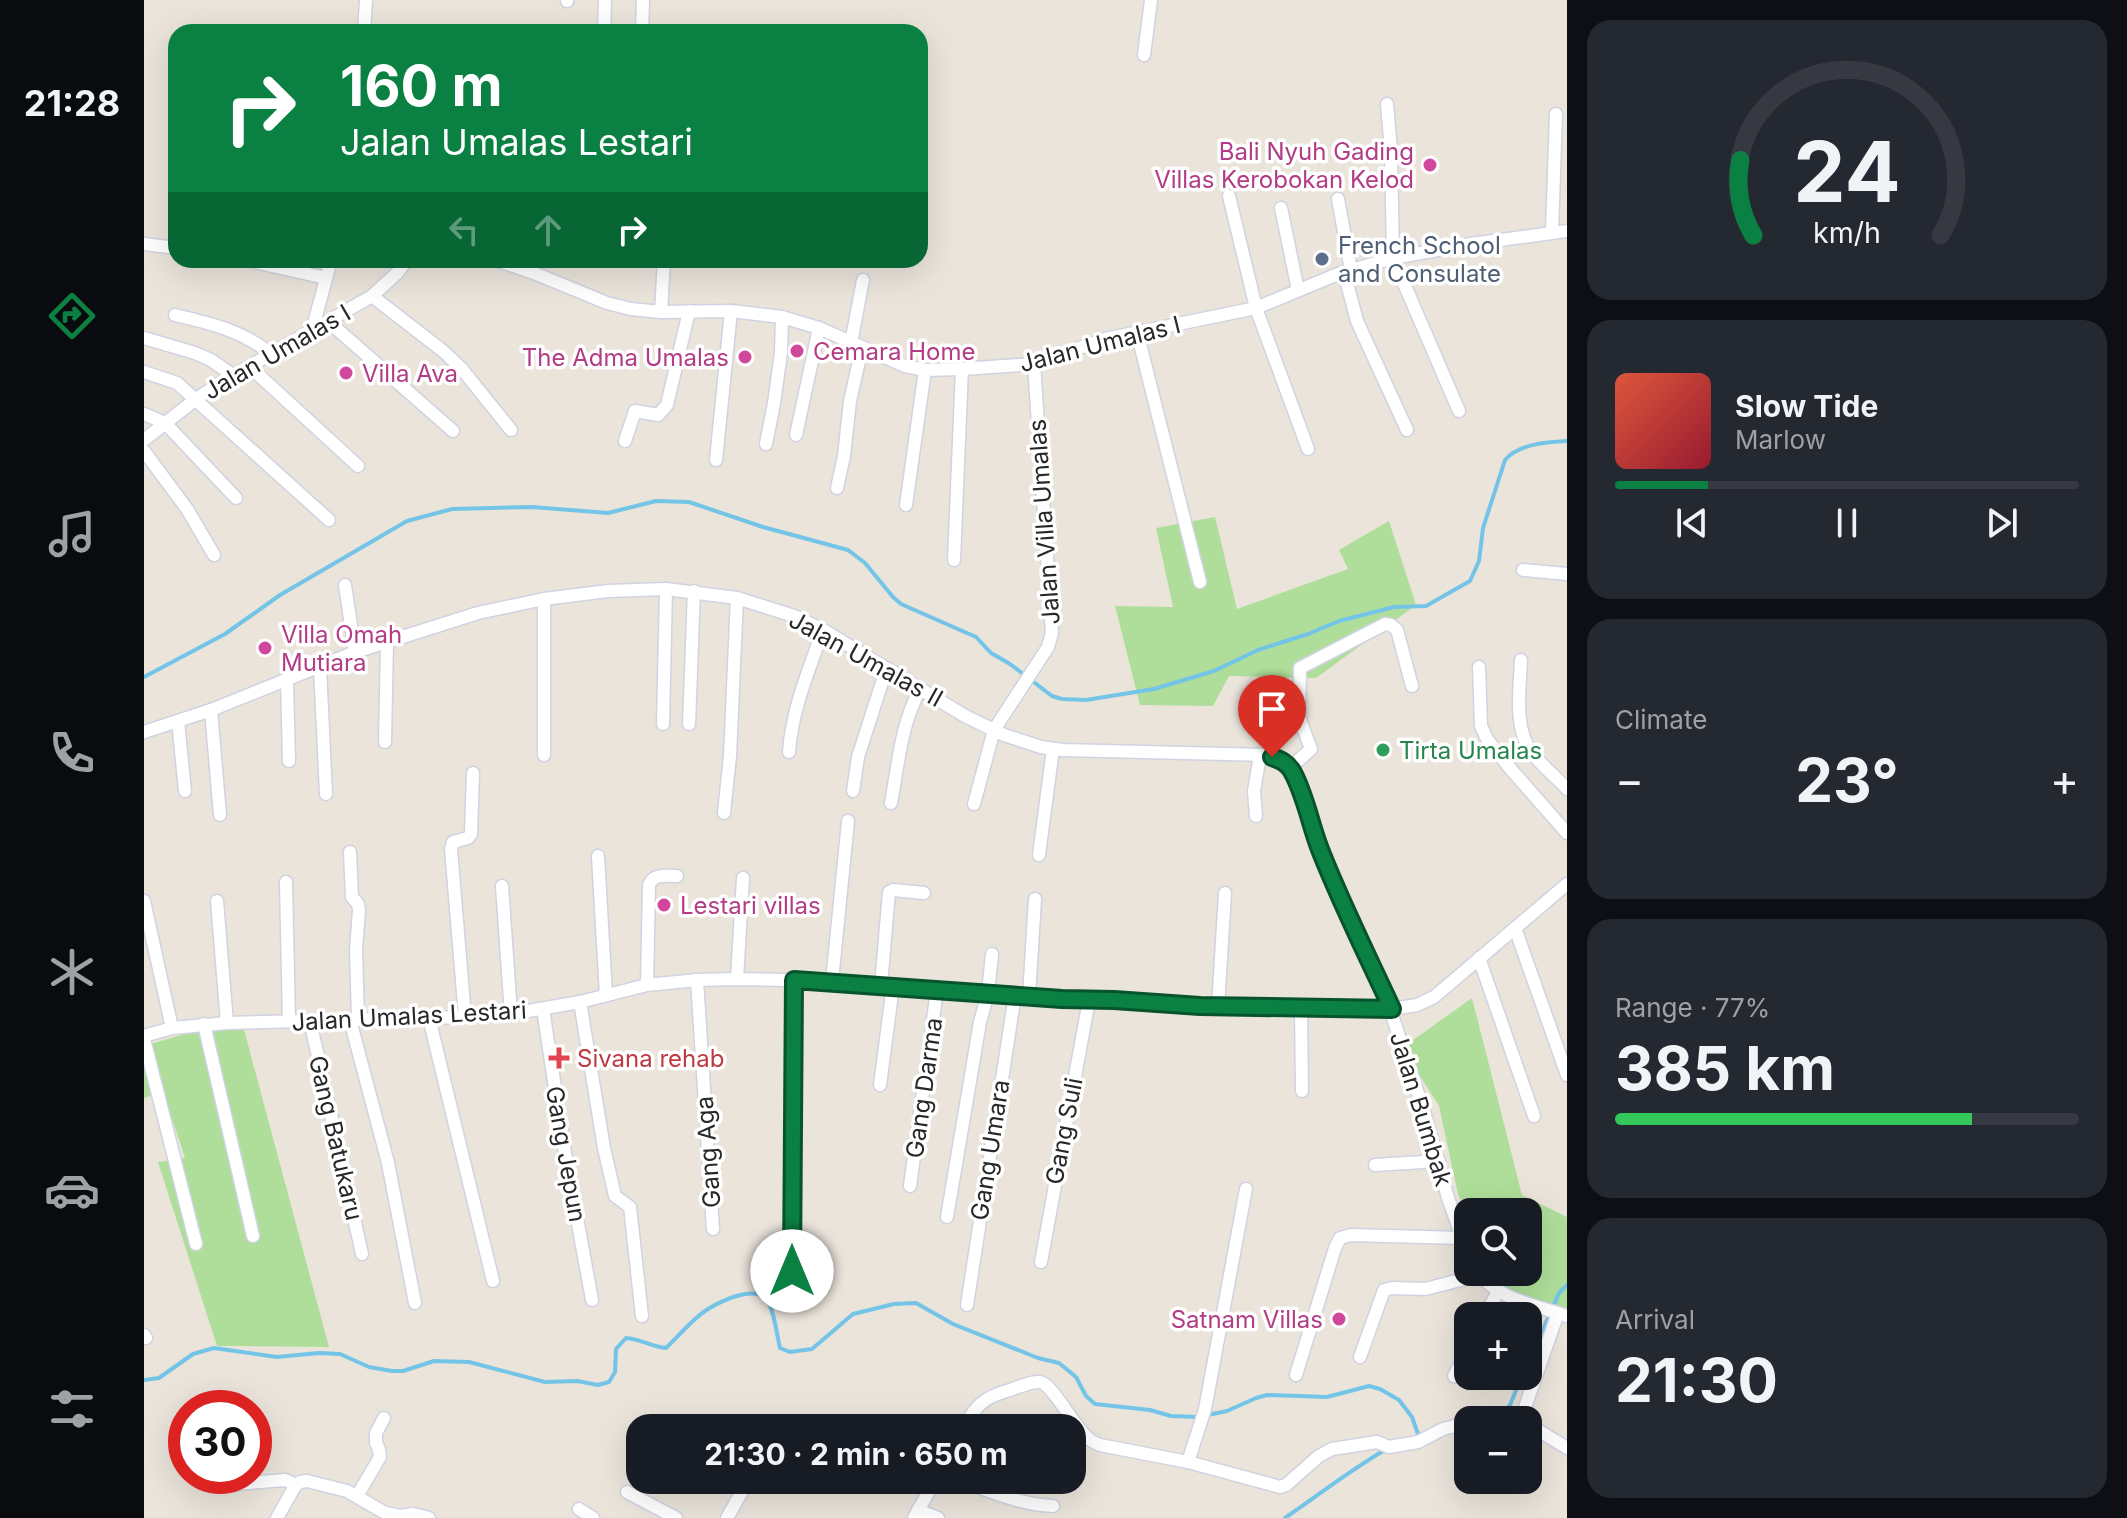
<!DOCTYPE html>
<html lang="en">
<head>
<meta charset="utf-8">
<style>
  :root { --surface:#171b24; --page:#242831; --text:#f1f3f6; --muted:#9ea1a6; --line:#363941; --accent:#0b8043 }
  body { margin:0; font-family:Inter,sans-serif; background:var(--page); color:var(--text); height:100vh; display:flex; flex-direction:column; font-size:30px; white-space:nowrap }
  * { box-sizing:border-box; margin:0 }
  p { font-size:26px; color:var(--muted) }
  .icon { flex:none; width:44px; height:44px; fill:none; stroke:currentColor; stroke-width:2; stroke-linecap:round; stroke-linejoin:round }
  .map { position:relative; flex:1; overflow:hidden }
  .sheet { display:flex; flex-direction:column; gap:20px; padding:20px; background:#0d0f14; width:560px }
  .sheet>* { flex:none }
  .hud { position:absolute; left:24px; top:24px; width:760px; height:244px; border-radius:24px; box-shadow:0 8px 32px #0002; background:#0b8043; color:#fff; overflow:hidden }
  .tools { position:absolute; left:1310px; top:1198px; display:grid; gap:16px }
  .tools a { display:grid; place-items:center; width:88px; height:88px; border-radius:16px; background:var(--surface); box-shadow:0 8px 32px #0002; font-size:40px }
  .speed { position:absolute; left:24px; top:1390px; display:flex; gap:16px; font-size:40px; font-weight:700; text-align:center }
  .speed>* { display:grid; place-content:center; width:104px; height:104px; border-radius:50%; background:var(--surface); box-shadow:0 8px 32px #0002; line-height:1 }
  .speed .limit { border:12px solid #d22; background:#fff; color:#111 }
  .pin { position:absolute; display:grid; place-items:center; width:68px; height:68px; color:#fff; margin:-82px -34px; border-radius:50% 50% 50% 0; rotate:-45deg; box-shadow:0 0 8px #0007 }
  .pin .icon { rotate:45deg }
  .me { position:absolute; width:88px; margin:-44px; rotate:0deg; stroke-linejoin:round; filter:drop-shadow(0 0 6px #0008) }
  .turn { display:flex; align-items:center; gap:28px; height:168px; padding:0 40px; font-size:36px }
  .turn .icon { width:104px; height:104px; stroke-width:2.5 }
  .turn b { display:block; font-size:56px; line-height:68px }
  .lanes { display:flex; align-items:center; height:76px; padding:0 40px; background:#0003; justify-content:center; gap:40px; direction:ltr }
  .lanes .off { opacity:.35 }
  .big { font-size:60px; font-weight:700; line-height:1.1 }
  .sheet .card { flex:1; display:flex; flex-direction:column; justify-content:center; gap:12px; min-width:0; padding:0 28px; border-radius:24px; background:var(--page) }
  .sheet .dial { align-items:center; gap:0 }
  .dial svg { height:208px; overflow:visible; fill:none; stroke:var(--line); stroke-width:7; stroke-linecap:round; text-anchor:middle }
  .dial text { fill:var(--text); stroke:none }
  .song { display:flex; align-items:center; gap:24px }
  .cover { width:96px; height:96px; border-radius:12px; background:linear-gradient(135deg,hsl(10 70% 55%),hsl(350 70% 35%)) }
  .played { height:8px; border-radius:4px; background:linear-gradient(90deg,var(--accent) 20%,var(--line) 20%) }
  .keys { display:flex; justify-content:space-around; direction:ltr }
  .heat { display:flex; justify-content:space-between; align-items:center; font-size:44px; direction:ltr }
  .charge { height:12px; border-radius:6px; background:linear-gradient(90deg,#34c759 77%,var(--line) 0) }
  .trip { position:absolute; left:482px; top:1414px; width:460px; height:80px; border-radius:24px; background:var(--surface); box-shadow:0 8px 32px #0002; font-weight:700; line-height:80px; text-align:center }
  main { display:flex; flex:1; min-height:0 }
  .tab-bar { display:flex; flex-direction:column; width:144px; justify-content:space-around; align-items:center; background:#090b0e; color:var(--muted) }
  .tab-bar .icon { width:56px; height:56px }
  .tab-bar .on { color:var(--accent) }
  .tab-bar b { font-size:36px; color:var(--text) }
  .map>svg:first-child { display:block }
  .green { fill:#afde9a }
  .lines { fill:none; stroke-linecap:round; stroke-linejoin:round }
  .stream { stroke:#73c4e7; stroke-width:4 }
  .minor-casing { stroke:#d0d3e1; stroke-width:15 }
  .minor { stroke:#fff; stroke-width:12 }
  .route-casing { stroke:#07532c; stroke-width:20 }
  .route { stroke:#0b8043; stroke-width:14 }
  .hotel-dot { fill:#d1479c; stroke:#fff; stroke-width:3 }
  .service-dot { fill:#5c6f8a; stroke:#fff; stroke-width:3 }
  .leisure-dot { fill:#2e9e5b; stroke:#fff; stroke-width:3 }
  .health-dot { fill:#e0444e; stroke:#fff; stroke-width:3 }
  .labels { text-anchor:middle; dominant-baseline:central; stroke-width:7; stroke-linejoin:round; paint-order:stroke }
  .hotel-label { font-size:24px; fill:#b23c85; stroke:#fff; text-anchor:start }
  .service-label { font-size:24px; fill:#4e5e75; stroke:#fff; text-anchor:start }
  .street-label { font-size:24px; fill:#282828; stroke:#fff }
  .leisure-label { font-size:24px; fill:#27864d; stroke:#fff; text-anchor:start }
  .health-label { font-size:24px; fill:#be3a42; stroke:#fff; text-anchor:start }
</style>
</head>
<body>
<main>
<nav class="tab-bar">
<b>21:28</b>
<svg class="icon on" aria-label="directions" viewBox="0 0 24 24"><path d="M12 3l9 9-9 9-9-9zM9 14v-3h6M13 9l2 2-2 2"/></svg>
<svg class="icon" aria-label="music" viewBox="0 0 24 24"><path d="M9 18V5l10-2v13"/><circle cx="6" cy="18" r="3"/><circle cx="16" cy="16" r="3"/></svg>
<svg class="icon" aria-label="phone" viewBox="0 0 24 24"><path d="M5 4h4l2 5-3 2q2 4 5 5l2-3 5 2v4C11 20 4 13 5 4z"/></svg>
<svg class="icon" aria-label="climate" viewBox="0 0 24 24"><path d="M12 3v18M4 7l16 10M4 17L20 7"/></svg>
<svg class="icon" aria-label="car" viewBox="0 0 24 24"><path d="M5 17H2v-5l4-1 3-4h7l3 4 3 1v5h-3M9 17h6M6 11h13"/><circle cx="7" cy="17" r="2"/><circle cx="17" cy="17" r="2"/></svg>
<svg class="icon" aria-label="filters" viewBox="0 0 24 24"><path d="M4 7h16M4 17h16"/><circle cx="9" cy="7" r="2"/><circle cx="15" cy="17" r="2"/></svg>
</nav>
<div class="map">
<svg width="1423" height="1518" viewBox="0 0 1423 1518">
  <rect width="100%" height="100%" fill="#eae4db"/>
  <!-- green -->
  <g class="green">
    <polygon points="1071,517 1093,609 1204,569 1195,550 1245,521 1272,605 1172,678 1085,676 1069,706 996,705 971,606 1029,607 1012,528"/>
    <polygon points="1328,998 1378,1195 1423,1217 1423,1319 1362,1298 1350,1272 1384,1272 1384,1212 1324,1212 1324,1216 1314,1194 1295,1106 1258,1048"/>
    <polygon points="99,1026 185,1347 73,1346 14,1162 41,1158 19,1091 0,1098 0,1046 61,1028"/>
  </g>
  <g class="lines">
    <!-- stream -->
    <g class="stream">
      <path d="M0,677L81,634L136,595L263,521L308,509L388,507L464,513L512,501L545,502L619,527L704,550L721,563L749,597L757,604L832,637L847,653L866,664L908,696L918,699L942,700L1010,689L1070,671L1114,650L1164,634L1195,621L1250,607L1282,606L1326,581L1335,561L1339,528L1361,460C1375,444 1402,442 1423,441"/>
      <polyline points="1384,1363 1415,1293 1423,1285"/>
      <path d="M0,1380L15,1378L49,1354L70,1348L133,1357L175,1353L196,1354L225,1367L248,1371H259L290,1361L325,1362L401,1382L433,1381L454,1385L465,1382L471,1372L472,1349L482,1338C497,1339 508,1347 522,1348C535,1336 549,1318 564,1309C577,1301 610,1285 622,1299C630,1308 633,1336 636,1348L646,1352L668,1349L709,1314L750,1304L772,1303L809,1324L894,1358L915,1363L932,1377L942,1396L951,1404L1006,1410L1027,1416L1055,1417"/>
      <polyline points="1360,1412 1366,1405 1378,1376"/>
      <polyline points="1064,1415 1083,1411 1112,1398 1123,1395 1183,1397 1225,1386 1236,1389 1255,1400 1268,1417 1275,1437"/>
      <path d="M1141,1518C1175,1495 1206,1470 1241,1450"/>
    </g>
    <!-- minor casing -->
    <g class="minor-casing">
      <g id="minor">
        <polyline points="423,1 423,0"/>
        <polyline points="220,32 222,0"/>
        <polyline points="460,32 461,0"/>
        <polyline points="498,32 499,0"/>
        <polyline points="1000,55 1007,0"/>
        <polyline points="1243,104 1247,151 1249,258 1315,411"/>
        <polyline points="1085,196 1112,308 1164,449"/>
        <polyline points="1194,199 1207,270"/>
        <polyline points="1137,208 1154,290"/>
        <polyline points="1408,232 1412,114"/>
        <polyline points="0,244 32,248"/>
        <polyline points="102,260 182,278"/>
        <polyline points="352,260 390,273 463,303 487,309 517,312 587,311 638,317 675,328 761,366 781,370 818,369 890,364 961,339 1112,308 1194,274 1249,258 1327,244 1423,231"/>
        <polyline points="1200,272 1213,321 1263,430"/>
        <polyline points="228,296 299,351 317,368 367,430"/>
        <polyline points="517,312 520,260"/>
        <path d="M31,315C66,323 99,331 127,354"/>
        <polyline points="185,322 309,431"/>
        <polyline points="168,331 187,260"/>
        <polyline points="993,332 1056,582"/>
        <polyline points="0,338 51,353 67,360 90,376"/>
        <polyline points="707,343 719,280"/>
        <polyline points="106,367 214,466"/>
        <polyline points="0,372 33,383 185,520"/>
        <polyline points="0,414 21,423 92,498"/>
        <polyline points="652,435 675,328"/>
        <polyline points="0,440 52,399 78,382 228,296 253,273 263,260"/>
        <polyline points="481,441 491,411 514,415 523,405 545,311"/>
        <polyline points="622,444 630,403 637,353 638,317"/>
        <polyline points="0,451 43,509 70,555"/>
        <polyline points="572,460 587,311"/>
        <polyline points="693,488 700,456 706,401 718,348"/>
        <polyline points="762,505 781,370"/>
        <polyline points="810,560 818,369"/>
        <polyline points="1379,570 1423,574"/>
        <polyline points="201,585 211,652"/>
        <polyline points="400,599 400,755"/>
        <path d="M1377,660C1376,688 1369,728 1388,753C1398,766 1412,777 1423,789"/>
        <polyline points="176,667 182,794"/>
        <polyline points="1335,667 1337,726 1343,739 1365,767 1423,833"/>
        <polyline points="143,680 145,761"/>
        <polyline points="67,710 76,815"/>
        <polyline points="34,721 41,791"/>
        <polyline points="519,724 522,589"/>
        <polyline points="545,724 550,591"/>
        <path d="M0,732L67,710L211,652L334,613L400,599L464,591L522,589L593,598L650,616L679,630L821,716L860,735L897,747L918,750L1123,755C1130,757 1139,760 1144,766C1162,787 1167,827 1177,852C1198,905 1224,957 1248,1009L1249,1018L1281,1115L1304,1198L1324,1254"/>
        <polyline points="241,742 243,641"/>
        <path d="M645,752C648,709 665,670 679,630"/>
        <polyline points="1146,768 1167,749 1155,717 1156,668 1241,624 1247,625 1253,630 1268,686"/>
        <polyline points="709,791 714,757 742,670"/>
        <path d="M747,803C754,766 757,723 776,690"/>
        <polyline points="830,804 850,730 904,647 908,633 890,364"/>
        <polyline points="580,813 586,756 593,598"/>
        <polyline points="1112,816 1110,791 1116,755"/>
        <polyline points="206,852 208,897 214,904 215,910 212,950 214,1019"/>
        <polyline points="895,855 909,749"/>
        <polyline points="454,856 462,995"/>
        <polyline points="142,882 145,1021"/>
        <polyline points="358,886 367,1014"/>
        <polyline points="0,901 28,1028"/>
        <polyline points="73,901 83,1023"/>
        <polyline points="1371,928 1423,1075"/>
        <polyline points="1335,958 1390,1116"/>
        <polyline points="593,979 599,878"/>
        <polyline points="553,980 569,1229"/>
        <polyline points="688,981 704,821"/>
        <path d="M503,985L505,885C510,873 522,876 533,876"/>
        <polyline points="737,985 745,892 749,890 780,893"/>
        <polyline points="885,996 891,899"/>
        <polyline points="436,1002 460,1148 471,1196 486,1207 498,1316"/>
        <polyline points="1074,1007 1081,893"/>
        <polyline points="1157,1008 1158,1091"/>
        <polyline points="399,1009 421,1153 448,1300"/>
        <polyline points="321,1017 307,849 309,842 324,838 327,834 329,773"/>
        <polyline points="285,1018 349,1281"/>
        <polyline points="206,1020 244,1163 271,1303"/>
        <polyline points="166,1021 218,1254"/>
        <polyline points="60,1024 109,1236"/>
        <polyline points="0,1036 28,1028 83,1023 321,1017 367,1014 436,1002 503,985 553,980 593,979 688,981 918,999 970,1000 1056,1006 1248,1009 1273,1005 1290,997 1423,884"/>
        <polyline points="0,1039 52,1244"/>
        <polyline points="736,1085 749,986"/>
        <polyline points="1231,1165 1295,1161"/>
        <polyline points="766,1186 793,990"/>
        <polyline points="803,1217 836,1022 844,993 848,954"/>
        <polyline points="897,1262 945,1000"/>
        <path d="M1334,1272C1354,1300 1392,1305 1423,1316"/>
        <polyline points="648,1302 650,980"/>
        <polyline points="823,1305 871,995"/>
        <polyline points="1341,1316 1354,1291"/>
        <polyline points="0,1335 2,1338"/>
        <polyline points="1216,1357 1240,1290 1248,1288 1281,1289 1336,1275"/>
        <polyline points="1152,1375 1191,1248 1196,1238 1207,1235 1317,1238"/>
        <polyline points="1310,1376 1324,1349"/>
        <polyline points="1379,1413 1414,1313"/>
        <polyline points="1342,1420 1379,1413"/>
        <polyline points="1384,1422 1392,1429 1423,1448"/>
        <path d="M819,1428C832,1405 840,1397 866,1390C875,1387 887,1381 896,1382C909,1384 931,1429 945,1439C948,1442 952,1443 956,1445L1044,1462L1136,1487L1142,1485L1175,1456L1188,1449L1233,1442L1245,1447L1274,1442L1299,1429L1324,1423"/>
        <polyline points="1044,1462 1061,1409 1102,1189"/>
        <path d="M814,1480C844,1490 876,1505 909,1506"/>
        <polyline points="81,1485 141,1480 146,1482 151,1486"/>
        <polyline points="483,1492 532,1518"/>
        <polyline points="213,1496 236,1457 235,1449 232,1443 232,1433 240,1418"/>
        <polyline points="435,1509 449,1518"/>
        <polyline points="774,1510 794,1518"/>
        <polyline points="133,1518 151,1486 156,1482 163,1481 203,1491 241,1513 256,1516 269,1514 285,1518"/>
        <polyline points="583,1518 600,1488 602,1483 600,1480"/>
        <polyline points="770,1518 791,1480"/>
      </g>
    </g>
    <!-- minor -->
    <use href="#minor" class="minor"/>
  </g>
  <g class="lines">
    <!-- route casing -->
    <g class="route-casing">
      <path id="route" d="M648,1271L650,980L918,999L970,1000L1056,1006L1248,1009C1224,957 1198,905 1177,852C1166,825 1162,796 1148,771C1143,763 1137,760 1128,757"/>
    </g>
    <!-- route -->
    <use href="#route" class="route"/>
  </g>
  <!-- markers -->
  <g class="hotel-dot">
    <circle cx="1286" cy="165" r="8"/>
    <circle cx="653" cy="351" r="8"/>
    <circle cx="601" cy="357" r="8"/>
    <circle cx="202" cy="373" r="8"/>
    <circle cx="121" cy="648" r="8"/>
    <circle cx="520" cy="905" r="8"/>
    <circle cx="1195" cy="1319" r="8"/>
  </g>
  <circle class="service-dot" cx="1178" cy="259" r="8"/>
  <circle class="leisure-dot" cx="1239" cy="750" r="8"/>
  <path class="health-dot" d="M411 1046h8v8h8v8h-8v8h-8v-8h-8v-8h8z"/>
  <g class="labels">
    <!-- hotel labels -->
    <g class="hotel-label">
      <text x="1270" y="151" text-anchor="end">Bali Nyuh Gading<tspan x="1270" dy="28">Villas Kerobokan Kelod</tspan></text>
      <text x="669" y="351">Cemara Home</text>
      <text x="585" y="357" text-anchor="end">The Adma Umalas</text>
      <text x="218" y="373">Villa Ava</text>
      <text x="137" y="634">Villa Omah<tspan x="137" dy="28">Mutiara</tspan></text>
      <text x="536" y="905">Lestari villas</text>
      <text x="1179" y="1319" text-anchor="end">Satnam Villas</text>
    </g>
    <!-- service labels -->
    <g class="service-label">
      <text x="1194" y="245">French School<tspan x="1194" dy="28">and Consulate</tspan></text>
    </g>
    <!-- street labels -->
    <g class="street-label">
      <text transform="translate(956 344) rotate(-14)">Jalan Umalas I</text>
      <text transform="translate(133 352) rotate(-30)">Jalan Umalas I</text>
      <text transform="translate(900 522) rotate(-94)">Jalan Villa Umalas</text>
      <text transform="translate(722 659) rotate(29)">Jalan Umalas II</text>
      <text transform="translate(265 1016) rotate(-3)">Jalan Umalas Lestari</text>
      <text transform="translate(780 1088) rotate(-82)">Gang Darma</text>
      <text transform="translate(1277 1109) rotate(73)">Jalan Bumbak</text>
      <text transform="translate(920 1131) rotate(-79)">Gang Suli</text>
      <text transform="translate(192 1138) rotate(77)">Gang Batukaru</text>
      <text transform="translate(846 1150) rotate(-81)">Gang Umara</text>
      <text transform="translate(564 1152) rotate(-94)">Gang Aga</text>
      <text transform="translate(422 1154) rotate(80)">Gang Jepun</text>
    </g>
    <!-- leisure labels -->
    <g class="leisure-label">
      <text x="1255" y="750">Tirta Umalas</text>
    </g>
    <!-- health labels -->
    <g class="health-label">
      <text x="433" y="1058">Sivana rehab</text>
    </g>
  </g>
</svg>
<div class="tools">
<a><svg class="icon" aria-label="search" viewBox="0 0 24 24"><circle cx="10" cy="10" r="6"/><path d="M15 15l6 6"/></svg></a>
<a>+</a>
<a>−</a>
</div>
<div class="speed"><div class="limit">30</div></div>
<div class="pin" style="left:1128px;top:757px;background:#d93025"><svg class="icon" aria-label="arrive" viewBox="0 0 24 24"><path d="M6 21V4h12l-3 4 3 4H6"/></svg></div>
<svg class="me" style="left:648px;top:1271px" viewBox="-20 -20 40 40"><circle r="19" fill="#fff"/><path d="M0-13L10 11 0 6-10 11z" fill="#0b8043"/></svg>
<div class="trip">21:30 · 2 min · 650 m</div>
<div class="hud">
<div class="turn"><svg class="icon" aria-label="right" viewBox="0 0 24 24"><path d="M7 20v-9h11M14 6l5 5-5 5"/></svg><div><b>160 m</b>Jalan Umalas Lestari</div></div>
<div class="lanes"><svg class="icon off" aria-label="left" viewBox="0 0 24 24"><path d="M17 20v-9H6M10 6l-5 5 5 5"/></svg><svg class="icon off" aria-label="ahead" viewBox="0 0 24 24"><path d="M12 20V5M6 11l6-6 6 6"/></svg><svg class="icon" aria-label="right" viewBox="0 0 24 24"><path d="M7 20v-9h11M14 6l5 5-5 5"/></svg></div>
</div>
</div>
<section class="sheet">
<div class="card dial"><svg viewBox="0 0 100 80">
<path d="M14 69A42 42 0 1 1 86 69"/>
<path d="M14 69A42 42 0 0 1 9 40" stroke="#0b8043"/>
<text x="50" y="56" font-size="32" font-weight="700">24</text>
<text x="50" y="72" font-size="11">km/h</text>
</svg></div>
<div class="card">
<div class="song"><i class="cover"></i><div><b>Slow Tide</b><p>Marlow</p></div></div>
<div class="played"></div>
<div class="keys"><svg class="icon" aria-label="previous" viewBox="0 0 24 24"><path d="M18 5L8 12l10 7zM5 5v14"/></svg><svg class="icon" aria-label="pause" viewBox="0 0 24 24"><path d="M8 5v14M16 5v14"/></svg><svg class="icon" aria-label="next" viewBox="0 0 24 24"><path d="M6 5l10 7-10 7zM19 5v14"/></svg></div>
</div>
<div class="card"><p>Climate</p>
<div class="heat"><a>−</a><b class="big">23°</b><a>+</a></div>
</div>
<div class="card"><p>Range · 77%</p><b class="big">385 km</b><div class="charge"></div></div>
<div class="card"><p>Arrival</p><b class="big">21:30</b></div>
</section>
</main>
</body>
</html>
